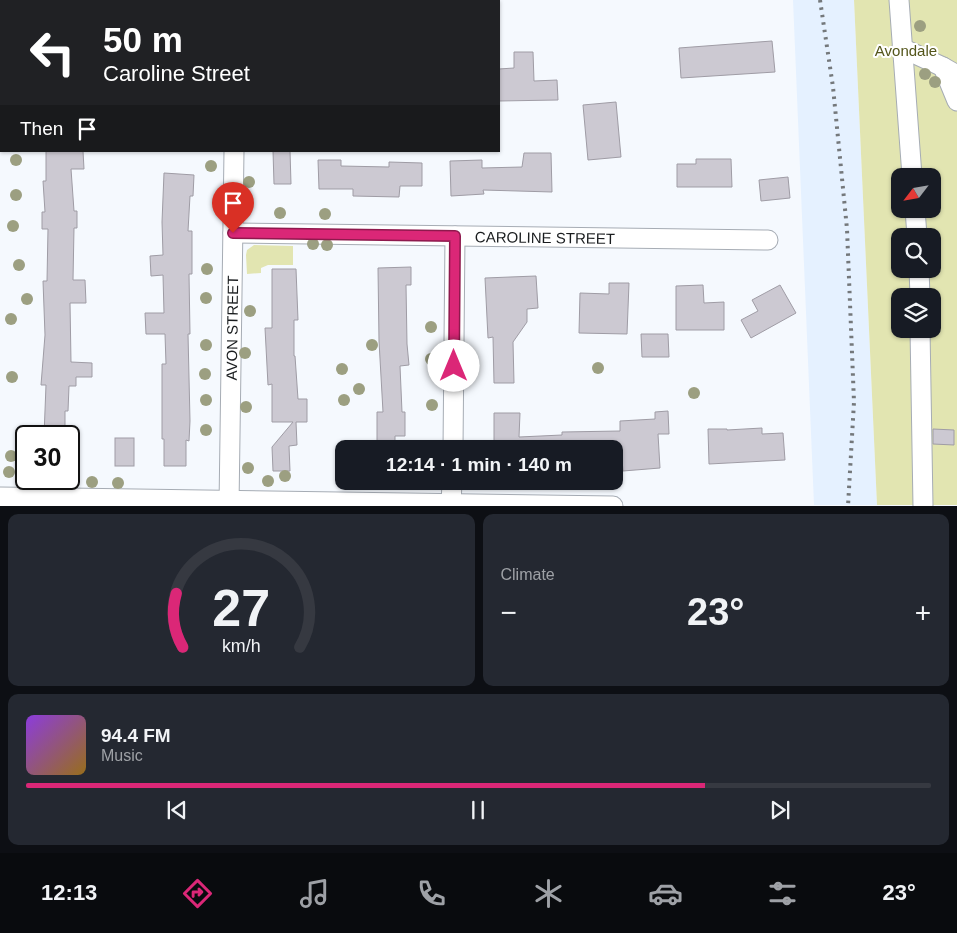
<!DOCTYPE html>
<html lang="en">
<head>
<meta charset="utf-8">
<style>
  :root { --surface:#171b24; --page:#242831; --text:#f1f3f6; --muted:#9ea1a6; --line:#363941; --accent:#db2777 }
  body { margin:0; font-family:Arial,sans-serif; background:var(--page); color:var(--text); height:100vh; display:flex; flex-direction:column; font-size:19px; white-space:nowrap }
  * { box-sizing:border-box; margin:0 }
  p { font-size:16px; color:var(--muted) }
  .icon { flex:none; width:28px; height:28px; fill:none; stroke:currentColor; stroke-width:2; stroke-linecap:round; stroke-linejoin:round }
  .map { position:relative; height:506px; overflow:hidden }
  .details { display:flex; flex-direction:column; gap:8px; padding:8px; background:#0d0f14; flex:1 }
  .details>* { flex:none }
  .top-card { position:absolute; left:0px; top:0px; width:500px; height:152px; box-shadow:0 1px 4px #0004; background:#202124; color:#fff; overflow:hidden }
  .needle { width:32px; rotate:239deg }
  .controls { position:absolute; left:891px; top:168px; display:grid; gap:10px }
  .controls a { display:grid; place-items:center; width:50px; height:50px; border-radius:10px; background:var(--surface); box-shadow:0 1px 4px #0004; font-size:25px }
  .speed { position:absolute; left:15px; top:425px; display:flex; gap:10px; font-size:25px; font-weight:700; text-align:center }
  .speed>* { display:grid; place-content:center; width:65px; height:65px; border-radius:50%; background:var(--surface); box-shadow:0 1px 4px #0004; line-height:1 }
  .speed .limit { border:2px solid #111; border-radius:8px; background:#fff; color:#111 }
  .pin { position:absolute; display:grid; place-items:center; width:42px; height:42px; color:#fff; margin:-51px -21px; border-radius:50% 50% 50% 0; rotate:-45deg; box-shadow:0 0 5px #0007 }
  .pin .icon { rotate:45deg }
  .me { position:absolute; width:55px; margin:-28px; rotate:0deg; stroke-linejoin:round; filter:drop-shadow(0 0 4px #0008) }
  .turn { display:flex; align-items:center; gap:18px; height:105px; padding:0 20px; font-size:22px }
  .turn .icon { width:65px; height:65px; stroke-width:2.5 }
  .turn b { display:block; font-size:35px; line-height:42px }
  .then { display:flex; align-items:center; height:48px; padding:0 20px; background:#0003; gap:10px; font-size:19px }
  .big { font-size:38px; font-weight:600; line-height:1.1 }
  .details .widget { flex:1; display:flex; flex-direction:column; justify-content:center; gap:8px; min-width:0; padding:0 18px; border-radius:10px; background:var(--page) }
  .details .dial { align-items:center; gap:0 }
  .dial svg { height:130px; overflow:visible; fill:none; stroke:var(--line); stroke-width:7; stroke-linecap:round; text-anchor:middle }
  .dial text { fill:var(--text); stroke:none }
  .song { display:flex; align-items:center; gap:15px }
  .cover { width:60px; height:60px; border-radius:8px; background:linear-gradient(135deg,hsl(270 70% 55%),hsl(40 70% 35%)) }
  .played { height:5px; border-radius:2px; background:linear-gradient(90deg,var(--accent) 75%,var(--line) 75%) }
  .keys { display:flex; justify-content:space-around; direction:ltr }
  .heat { display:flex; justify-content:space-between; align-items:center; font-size:28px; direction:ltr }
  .details .tiles { flex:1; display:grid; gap:8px; grid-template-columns:1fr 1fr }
  .widget:last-child { grid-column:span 2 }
  .trip { position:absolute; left:335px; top:440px; width:288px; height:50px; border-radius:10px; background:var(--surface); box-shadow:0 1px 4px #0004; font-weight:600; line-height:50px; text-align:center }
  .tabs { display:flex; height:80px; justify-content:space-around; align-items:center; background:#090b0e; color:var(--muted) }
  .tabs .icon { width:35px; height:35px }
  .tabs .current { color:var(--accent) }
  .tabs b { font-size:22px; color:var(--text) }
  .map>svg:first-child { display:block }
  .built { fill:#e5f1ff }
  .green { fill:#e2e5b1; fill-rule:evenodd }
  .building { fill:#ccc9d2; stroke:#9f9ca5 }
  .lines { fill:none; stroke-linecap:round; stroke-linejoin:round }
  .minor-casing { stroke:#a6acb4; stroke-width:21 }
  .minor { stroke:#fff; stroke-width:19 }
  .rail { stroke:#74787b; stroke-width:4; stroke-dasharray:2.5 5; stroke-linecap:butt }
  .tree { fill:#9c9f81 }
  .route-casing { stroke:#8e194d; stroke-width:12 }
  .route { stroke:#db2777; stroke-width:9 }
  .labels { text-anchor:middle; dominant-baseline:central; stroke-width:4; stroke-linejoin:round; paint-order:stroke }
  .park-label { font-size:15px; fill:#54561b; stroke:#fff }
  .street-label { font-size:15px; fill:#191c1e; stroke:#fff }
</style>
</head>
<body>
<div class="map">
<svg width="957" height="506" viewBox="0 0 957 506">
  <rect width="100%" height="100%" fill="#f5f9fe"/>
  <!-- built -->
  <polygon class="built" points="793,0 854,0 877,505 814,505"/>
  <!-- green -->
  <g class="green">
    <path d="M854,0H957V505H877ZM900,176H932V209H900ZM900,236H932V269H900ZM900,296H932V329H900Z"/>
    <polygon points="254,245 293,246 293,265 268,265 261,268 261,273 247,274 246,255 247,250"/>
  </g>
  <!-- building -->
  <g class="building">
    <polygon points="772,41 775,72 681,78 679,48"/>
    <polygon points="514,52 533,52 534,81 557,80 558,100 499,101 499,69 514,68"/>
    <polygon points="616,102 621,157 588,160 583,105"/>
    <polygon points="46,151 83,151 84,169 71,169 74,211 77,211 77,228 74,228 73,280 85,280 86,303 70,303 71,362 92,363 92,377 76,377 76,386 69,386 68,411 65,411 65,436 44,436 46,385 41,385 45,335 43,281 47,281 48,229 42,229 42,212 45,212 43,181 46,181"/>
    <polygon points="273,151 290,151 291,184 274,184"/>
    <polygon points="524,153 551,153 552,192 483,190 484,194 451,196 450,161 482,160 482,168 522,167"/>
    <polygon points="696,159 731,159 732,187 677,187 677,164 696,164"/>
    <polygon points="318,160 341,160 341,166 389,167 389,162 422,163 422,186 400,186 399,197 353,196 353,189 319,189"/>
    <polygon points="164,173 194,175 193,196 190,196 188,231 192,231 192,274 189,274 190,334 188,334 190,421 189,441 186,440 186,466 164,466 164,439 162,439 162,364 166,364 165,334 146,334 145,313 164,313 163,275 151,276 150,256 163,255 162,222"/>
    <polygon points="788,177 790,198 761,201 759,180"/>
    <polygon points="411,267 411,285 406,285 407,344 409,365 400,366 402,412 405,412 405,436 395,436 395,449 377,449 377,412 383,412 379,341 378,268"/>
    <polygon points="272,269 296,269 298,320 294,320 294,356 295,356 298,399 307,399 307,422 296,422 297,445 289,446 290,471 273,471 272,447 293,422 272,422 272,384 268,385 265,328 272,328"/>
    <polygon points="536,276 538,308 527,309 527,322 513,342 514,383 494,383 493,337 488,338 485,278"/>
    <polygon points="609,283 629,283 627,334 579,333 580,293 609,294"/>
    <polygon points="703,285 704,303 724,302 724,330 676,330 676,286"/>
    <polygon points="780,285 796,313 751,338 741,320 758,311 752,300"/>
    <polygon points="641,334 668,334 669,357 642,357"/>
    <polygon points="668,411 669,434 658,434 660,468 623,471 621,449 512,449 512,442 494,441 494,413 520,413 519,437 562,435 562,432 620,431 620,421 655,419 655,412"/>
    <polygon points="762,428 762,434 783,433 785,460 709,464 708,429 727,429 727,430"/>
    <polygon points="933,429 954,430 954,445 933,444"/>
    <rect x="115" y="438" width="19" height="28"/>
  </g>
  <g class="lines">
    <!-- minor casing -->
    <g class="minor-casing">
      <g id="minor">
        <polyline points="899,0 912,176"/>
        <polyline points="236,1 236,0"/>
        <polyline points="902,48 943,67 957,75"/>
        <polyline points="943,67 957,101"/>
        <polyline points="915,209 917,236"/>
        <path id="s1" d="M233,233L768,240"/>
        <polyline points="919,269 920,296"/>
        <polyline points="920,329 923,506"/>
        <polyline points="453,449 455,236"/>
        <polyline points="0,497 613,506"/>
        <path id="s2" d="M229,506L234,151"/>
        <polyline points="451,506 452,481"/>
      </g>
    </g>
    <!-- minor -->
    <use href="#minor" class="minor"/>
    <!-- rail -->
    <polyline class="rail" points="820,0 833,87 847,229 854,402 848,506"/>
  </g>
  <!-- trees -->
  <g class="tree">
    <circle cx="920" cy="26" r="6"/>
    <circle cx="925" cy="74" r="6"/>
    <circle cx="935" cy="82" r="6"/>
    <circle cx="16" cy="160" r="6"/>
    <circle cx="211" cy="166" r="6"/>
    <circle cx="249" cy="182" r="6"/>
    <circle cx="16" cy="195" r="6"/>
    <circle cx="280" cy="213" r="6"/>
    <circle cx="325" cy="214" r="6"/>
    <circle cx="13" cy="226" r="6"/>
    <circle cx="313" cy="244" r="6"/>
    <circle cx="327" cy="245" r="6"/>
    <circle cx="19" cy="265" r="6"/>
    <circle cx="207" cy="269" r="6"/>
    <circle cx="206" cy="298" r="6"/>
    <circle cx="27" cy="299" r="6"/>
    <circle cx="250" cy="311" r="6"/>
    <circle cx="11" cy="319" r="6"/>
    <circle cx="431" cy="327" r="6"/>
    <circle cx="206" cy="345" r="6"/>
    <circle cx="372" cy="345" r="6"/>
    <circle cx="245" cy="353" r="6"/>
    <circle cx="431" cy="359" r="6"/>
    <circle cx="598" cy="368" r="6"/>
    <circle cx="342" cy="369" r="6"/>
    <circle cx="205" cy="374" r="6"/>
    <circle cx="12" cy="377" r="6"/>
    <circle cx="359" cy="389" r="6"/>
    <circle cx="694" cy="393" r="6"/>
    <circle cx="206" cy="400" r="6"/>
    <circle cx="344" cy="400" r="6"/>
    <circle cx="432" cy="405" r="6"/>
    <circle cx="246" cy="407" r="6"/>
    <circle cx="206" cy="430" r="6"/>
    <circle cx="11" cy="456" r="6"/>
    <circle cx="248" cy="468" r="6"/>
    <circle cx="9" cy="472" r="6"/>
    <circle cx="285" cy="476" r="6"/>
    <circle cx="268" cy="481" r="6"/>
    <circle cx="92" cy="482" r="6"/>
    <circle cx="118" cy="483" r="6"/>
  </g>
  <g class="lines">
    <!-- route casing -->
    <g class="route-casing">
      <polyline id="route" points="233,233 455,236 454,366"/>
    </g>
    <!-- route -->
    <use href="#route" class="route"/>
  </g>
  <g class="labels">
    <!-- park labels -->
    <g class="park-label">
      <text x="906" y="50">Avondale</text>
    </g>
    <!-- street labels -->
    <g class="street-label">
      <text stroke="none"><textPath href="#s1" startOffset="312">CAROLINE STREET</textPath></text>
      <text stroke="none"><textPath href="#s2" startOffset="178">AVON STREET</textPath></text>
    </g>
  </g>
</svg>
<div class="controls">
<a><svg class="needle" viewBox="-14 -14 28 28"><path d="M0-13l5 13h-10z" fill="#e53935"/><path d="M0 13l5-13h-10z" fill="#9ea1a6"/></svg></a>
<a><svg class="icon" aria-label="search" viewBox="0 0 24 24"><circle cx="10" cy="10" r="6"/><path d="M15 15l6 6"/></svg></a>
<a><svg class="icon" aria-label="layers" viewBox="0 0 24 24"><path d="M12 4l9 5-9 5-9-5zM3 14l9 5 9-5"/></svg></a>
</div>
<div class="speed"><div class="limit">30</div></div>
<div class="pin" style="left:233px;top:233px;background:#d93025"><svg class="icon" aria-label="arrive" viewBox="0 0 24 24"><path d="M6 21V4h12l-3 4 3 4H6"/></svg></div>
<svg class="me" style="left:454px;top:366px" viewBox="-20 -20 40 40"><circle r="19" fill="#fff"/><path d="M0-13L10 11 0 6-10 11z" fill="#db2777"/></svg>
<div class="trip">12:14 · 1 min · 140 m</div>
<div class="top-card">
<div class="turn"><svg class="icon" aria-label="left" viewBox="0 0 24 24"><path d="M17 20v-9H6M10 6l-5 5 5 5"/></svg><div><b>50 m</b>Caroline Street</div></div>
<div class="then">Then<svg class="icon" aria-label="arrive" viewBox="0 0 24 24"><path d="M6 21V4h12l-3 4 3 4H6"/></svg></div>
</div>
</div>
<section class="details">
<div class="tiles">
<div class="widget dial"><svg viewBox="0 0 100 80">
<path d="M14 69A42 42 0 1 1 86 69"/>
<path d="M14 69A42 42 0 0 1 10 36" stroke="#db2777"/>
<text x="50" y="56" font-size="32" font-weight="700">27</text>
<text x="50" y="72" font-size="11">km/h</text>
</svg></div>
<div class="widget"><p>Climate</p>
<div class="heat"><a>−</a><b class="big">23°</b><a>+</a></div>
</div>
<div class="widget">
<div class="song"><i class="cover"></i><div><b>94.4 FM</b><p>Music</p></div></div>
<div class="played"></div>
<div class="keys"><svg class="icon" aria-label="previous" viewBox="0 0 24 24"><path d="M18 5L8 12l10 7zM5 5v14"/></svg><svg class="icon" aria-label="pause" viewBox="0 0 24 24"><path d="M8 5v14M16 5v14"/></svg><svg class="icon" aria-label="next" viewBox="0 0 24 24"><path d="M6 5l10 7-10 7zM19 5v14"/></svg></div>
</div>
</div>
</section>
<nav class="tabs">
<b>12:13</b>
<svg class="icon current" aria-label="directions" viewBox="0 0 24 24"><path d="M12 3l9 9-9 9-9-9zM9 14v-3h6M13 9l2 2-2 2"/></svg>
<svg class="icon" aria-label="music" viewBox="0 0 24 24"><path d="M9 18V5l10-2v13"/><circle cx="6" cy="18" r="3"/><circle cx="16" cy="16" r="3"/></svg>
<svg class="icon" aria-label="phone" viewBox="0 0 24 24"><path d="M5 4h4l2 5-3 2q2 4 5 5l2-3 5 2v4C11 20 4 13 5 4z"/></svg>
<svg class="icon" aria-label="climate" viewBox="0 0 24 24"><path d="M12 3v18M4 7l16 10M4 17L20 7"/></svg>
<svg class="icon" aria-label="car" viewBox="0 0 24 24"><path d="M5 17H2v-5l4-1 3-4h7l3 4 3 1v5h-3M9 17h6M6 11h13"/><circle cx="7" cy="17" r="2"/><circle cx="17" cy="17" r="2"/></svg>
<svg class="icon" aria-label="filters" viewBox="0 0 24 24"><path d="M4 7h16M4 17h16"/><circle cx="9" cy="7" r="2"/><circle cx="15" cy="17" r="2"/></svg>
<b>23°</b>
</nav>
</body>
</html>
